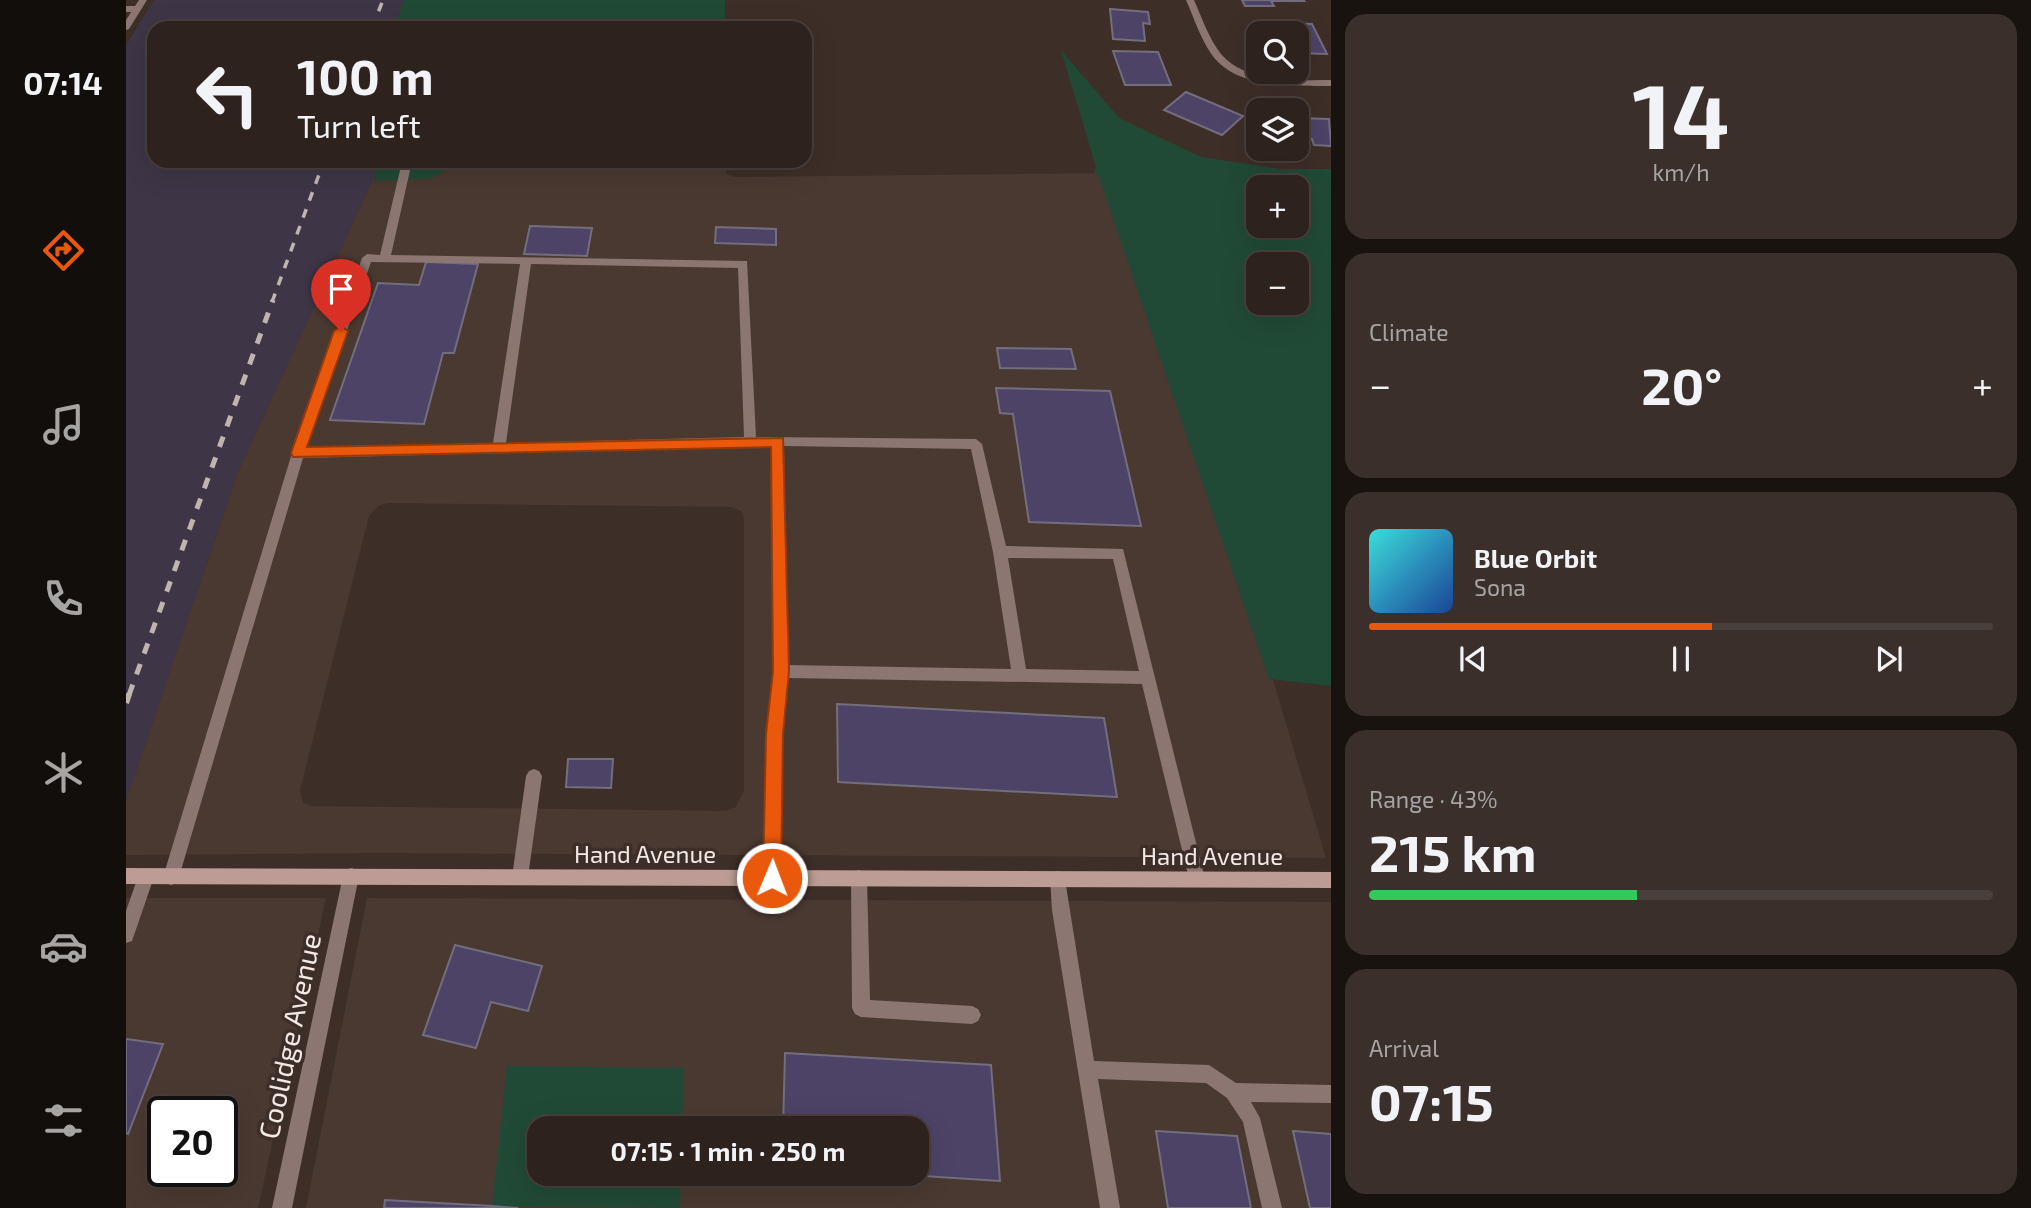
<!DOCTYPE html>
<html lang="en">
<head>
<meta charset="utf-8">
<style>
  :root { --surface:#2e221e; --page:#3a2f2b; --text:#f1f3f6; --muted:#a7a4a4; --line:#493f3c; --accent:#ea580c }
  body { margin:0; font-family:"Exo 2",sans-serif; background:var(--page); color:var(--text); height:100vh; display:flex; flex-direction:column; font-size:26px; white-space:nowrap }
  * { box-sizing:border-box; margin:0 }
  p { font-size:23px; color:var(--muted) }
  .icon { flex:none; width:38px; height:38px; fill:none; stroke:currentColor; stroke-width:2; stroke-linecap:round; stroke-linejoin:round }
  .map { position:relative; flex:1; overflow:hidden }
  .panel { display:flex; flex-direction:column; gap:14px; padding:14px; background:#191310; width:700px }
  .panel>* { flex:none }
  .banner { position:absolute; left:21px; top:21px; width:665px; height:147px; border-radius:21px; box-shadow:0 7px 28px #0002,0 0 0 2px var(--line); background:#2e221e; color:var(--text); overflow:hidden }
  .buttons { position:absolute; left:1120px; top:21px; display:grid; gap:14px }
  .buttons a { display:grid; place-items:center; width:63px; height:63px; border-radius:14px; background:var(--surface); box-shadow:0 7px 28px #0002,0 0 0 2px var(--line); font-size:35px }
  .speed { position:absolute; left:21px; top:1096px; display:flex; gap:14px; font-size:35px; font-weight:700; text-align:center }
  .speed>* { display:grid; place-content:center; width:91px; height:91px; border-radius:50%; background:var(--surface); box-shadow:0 7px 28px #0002,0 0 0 2px var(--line); line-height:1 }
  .speed .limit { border:4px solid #111; border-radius:10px; background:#fff; color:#111 }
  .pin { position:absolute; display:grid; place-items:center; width:60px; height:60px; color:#fff; margin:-72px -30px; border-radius:50% 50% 50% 0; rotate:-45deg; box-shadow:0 0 7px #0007 }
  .pin .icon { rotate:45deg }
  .me { position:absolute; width:77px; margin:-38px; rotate:1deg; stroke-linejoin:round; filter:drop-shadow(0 0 5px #0008) }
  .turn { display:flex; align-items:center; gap:24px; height:147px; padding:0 35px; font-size:32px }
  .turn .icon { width:91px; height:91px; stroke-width:2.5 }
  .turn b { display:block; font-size:49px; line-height:60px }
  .big { font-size:52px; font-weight:700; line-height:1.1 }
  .panel .card { flex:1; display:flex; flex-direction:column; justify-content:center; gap:10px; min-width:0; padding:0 24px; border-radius:21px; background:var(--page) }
  .panel .dial { align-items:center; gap:0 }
  .dial b { font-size:91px; line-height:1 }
  .song { display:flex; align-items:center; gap:21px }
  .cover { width:84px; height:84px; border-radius:10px; background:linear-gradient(135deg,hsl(180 70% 55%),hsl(220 70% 35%)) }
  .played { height:7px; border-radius:4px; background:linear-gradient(90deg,var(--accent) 55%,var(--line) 55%) }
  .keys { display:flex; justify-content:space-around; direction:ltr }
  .heat { display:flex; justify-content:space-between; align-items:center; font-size:38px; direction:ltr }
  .charge { height:10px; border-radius:5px; background:linear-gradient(90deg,#34c759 43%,var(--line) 0) }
  .trip { position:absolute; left:401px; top:1116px; width:402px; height:70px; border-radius:21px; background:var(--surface); box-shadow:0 7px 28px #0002,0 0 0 2px var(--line); font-weight:700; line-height:70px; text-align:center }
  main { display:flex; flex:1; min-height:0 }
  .tabs { display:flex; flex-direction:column; width:126px; justify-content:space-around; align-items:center; background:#120e0c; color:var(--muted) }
  .tabs .icon { width:49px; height:49px }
  .tabs .on { color:var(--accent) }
  .tabs b { font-size:32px; color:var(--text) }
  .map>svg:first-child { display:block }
  .commercial { fill:#3e3646 }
  .industrial { fill:#4a3931; fill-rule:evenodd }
  .green { fill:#214a36; fill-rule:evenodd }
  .building { fill:#4d4367; stroke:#726e7e; stroke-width:2 }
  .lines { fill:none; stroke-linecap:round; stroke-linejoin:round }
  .lane { fill:#8b7671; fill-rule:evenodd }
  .street { fill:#8b7671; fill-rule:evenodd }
  .secondary { fill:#bc9c94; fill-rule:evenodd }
  .rail-far2 { stroke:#c0b4af; stroke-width:3.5; stroke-dasharray:9 9; stroke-linecap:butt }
  .rail-far1 { stroke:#c0b4af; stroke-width:5; stroke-dasharray:11 11; stroke-linecap:butt }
  .rail { stroke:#c0b4af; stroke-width:6; stroke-dasharray:15 15; stroke-linecap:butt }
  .route { fill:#ea580c; stroke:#983908; stroke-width:2 }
  .labels { text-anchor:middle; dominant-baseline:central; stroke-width:7; stroke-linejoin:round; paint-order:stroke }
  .street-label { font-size:24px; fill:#f3e9e5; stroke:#3e2e28 }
  .near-street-label { font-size:28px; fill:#f3e9e5; stroke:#3e2e28 }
</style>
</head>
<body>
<main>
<nav class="tabs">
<b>07:14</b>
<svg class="icon on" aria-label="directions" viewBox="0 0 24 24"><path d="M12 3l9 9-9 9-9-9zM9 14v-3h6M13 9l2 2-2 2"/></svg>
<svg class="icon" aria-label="music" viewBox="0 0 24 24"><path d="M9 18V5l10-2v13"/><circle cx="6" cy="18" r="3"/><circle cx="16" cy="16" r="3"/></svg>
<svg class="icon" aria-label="phone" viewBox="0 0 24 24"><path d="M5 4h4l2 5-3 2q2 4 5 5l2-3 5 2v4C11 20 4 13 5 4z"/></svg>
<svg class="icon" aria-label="climate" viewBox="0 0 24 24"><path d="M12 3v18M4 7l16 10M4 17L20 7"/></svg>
<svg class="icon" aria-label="car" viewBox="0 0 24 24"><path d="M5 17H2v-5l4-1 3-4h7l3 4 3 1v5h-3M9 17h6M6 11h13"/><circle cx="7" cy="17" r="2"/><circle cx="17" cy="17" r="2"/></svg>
<svg class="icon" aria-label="filters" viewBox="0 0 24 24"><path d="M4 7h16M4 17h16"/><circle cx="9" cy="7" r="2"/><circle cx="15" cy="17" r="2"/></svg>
</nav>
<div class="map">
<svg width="1205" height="1208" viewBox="0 0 1205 1208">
  <rect width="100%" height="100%" fill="#3e2e28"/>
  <!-- commercial -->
  <polygon class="commercial" points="28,0 278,0 269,28 28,28 28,161 247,161 249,175 112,472 0,801 0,45"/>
  <!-- industrial -->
  <g class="industrial">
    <path d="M339,161L599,163L600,174L608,177L972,173L1143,679L1147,680L1200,858L250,853L0,855V801L112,472L249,175V180L303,179ZM262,503L605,507L615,511L618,518V791L610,807L599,811L186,806L177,803L174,790L243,516L252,506Z"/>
    <path d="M0,898H200L132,1208H0ZM37,1111H96V1171H37Z"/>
    <path d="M241,898L1205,902V1208H180ZM413,1129H791V1174H413Z"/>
  </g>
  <!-- green -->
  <g class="green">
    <polygon points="278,0 599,0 599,28 269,28"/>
    <path d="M935,50L993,118L1075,157L1155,169H1205V686L1143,679L972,174L968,173L970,167ZM1171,187V226H1132V187ZM1171,264V303H1132V264Z"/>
    <polygon points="247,161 339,161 303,179 250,181"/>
    <polygon points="381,1066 558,1068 556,1129 413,1129 413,1174 555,1174 554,1208 366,1206"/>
  </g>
  <!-- building -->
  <g class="building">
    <polygon points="1116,0 1177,0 1178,1 1145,1 1148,6 1119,6"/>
    <polygon points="984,9 1022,12 1024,24 1017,23 1019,41 987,39"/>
    <polygon points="1161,23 1186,24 1201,54 1171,53 1171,33 1145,33 1143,30 1165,30"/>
    <polygon points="987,51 1032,52 1045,85 999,85"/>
    <polygon points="1060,92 1117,116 1096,135 1038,110"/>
    <polygon points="1171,118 1203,119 1205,146 1188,145 1186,139 1171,139"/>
    <polygon points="404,226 466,228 461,256 398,254"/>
    <polygon points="590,227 650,229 650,245 589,243"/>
    <polygon points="300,262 352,264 328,353 317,353 298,424 204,420 252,283 293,285"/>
    <polygon points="871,348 945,349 950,369 874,368"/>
    <polygon points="870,388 984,391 1015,526 903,522 887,414 874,413"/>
    <polygon points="711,704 978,718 991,797 712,782"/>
    <polygon points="442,759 487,759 485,788 440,787"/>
    <polygon points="329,945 416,966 402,1011 365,1002 350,1048 297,1035"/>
    <polygon points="0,1039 37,1044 2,1134 0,1133"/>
    <polygon points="659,1053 865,1065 874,1181 766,1174 791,1174 791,1129 657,1129"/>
    <polygon points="1030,1131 1111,1136 1125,1208 1042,1208"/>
    <polygon points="1167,1131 1205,1134 1205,1208 1184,1208"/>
    <polygon points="259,1200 366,1206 392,1208 258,1208"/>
  </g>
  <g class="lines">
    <!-- lane -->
    <g class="lane">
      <polygon points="0,6 11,6 15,9 11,12 0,12"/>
      <path d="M280,163L285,166L265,255L621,261L630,437L850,439L856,444L880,546L997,549L1079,879L1077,885L1071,887L1065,885L1063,879L1016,684L662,678L657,734L654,878L652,884L646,886L640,884L638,878L641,734L648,671L646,446L177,458L53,877L51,883L45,885L39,883L37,877L166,453L236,258L241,254L254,255L275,166ZM245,262L394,264L367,443L180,448ZM405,264L612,268L618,437L380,443ZM658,446L845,449L867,552L885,669L662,665ZM882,558L987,559L1013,671L900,669Z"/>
      <polygon points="408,769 413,771 416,776 402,877 400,883 394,885 388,883 386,877 400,776 403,771"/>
      <polygon points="20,869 26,871 28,877 6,941 0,943 0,911 14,871"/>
      <polygon points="733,870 739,872 741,878 744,1000 846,1006 852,1009 855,1015 852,1021 846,1024 735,1017 729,1014 726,1008 725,878 727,872"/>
      <polygon points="932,871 938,873 968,1061 1083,1065 1110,1083 1205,1085 1205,1103 1125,1102 1134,1118 1156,1208 1136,1208 1117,1122 1101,1098 1080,1083 972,1079 994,1208 974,1208 926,910 924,879 926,873"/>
    </g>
    <!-- street -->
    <g class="street">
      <polygon points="13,0 21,0 3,29 0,30 0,20"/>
      <path d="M1060,0H1068C1076,18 1083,39 1095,54C1121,84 1170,80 1205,80V86C1167,85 1112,90 1086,55C1074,38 1068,18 1060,0Z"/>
      <polygon points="225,868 231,870 233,876 166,1208 146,1208 217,876 219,870"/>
    </g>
    <!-- secondary -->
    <polygon class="secondary" points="0,868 1205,872 1205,888 0,884"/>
    <!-- rail-far2 -->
    <g class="rail-far2">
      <polyline points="246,28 257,0"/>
      <polyline points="146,302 198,161"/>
    </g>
    <!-- rail-far1 -->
    <polyline class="rail-far1" points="3,695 147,300"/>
    <!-- rail -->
    <polyline class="rail" points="0,703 3,694"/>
  </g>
  <!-- route -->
  <polygon class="route" points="215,326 222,331 181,447 657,438 663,671 657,734 655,878 653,885 646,888 639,885 637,878 640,734 647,671 645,447 167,457 165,453 208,331"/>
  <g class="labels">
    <!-- street labels -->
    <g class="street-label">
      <text x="519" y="853">Hand Avenue</text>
      <text x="1086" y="855">Hand Avenue</text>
    </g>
    <!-- near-street labels -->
    <g class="near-street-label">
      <text transform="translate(163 1036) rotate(-78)">Coolidge Avenue</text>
    </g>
  </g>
</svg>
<div class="buttons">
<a><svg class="icon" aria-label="search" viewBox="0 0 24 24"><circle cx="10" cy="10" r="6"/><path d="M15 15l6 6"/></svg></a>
<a><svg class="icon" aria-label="layers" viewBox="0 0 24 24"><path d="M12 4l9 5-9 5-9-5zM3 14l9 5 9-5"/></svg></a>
<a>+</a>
<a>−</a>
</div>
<div class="speed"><div class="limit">20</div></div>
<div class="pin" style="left:215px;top:331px;background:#d93025"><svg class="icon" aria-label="arrive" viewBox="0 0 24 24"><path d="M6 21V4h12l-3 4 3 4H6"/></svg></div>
<svg class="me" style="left:646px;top:878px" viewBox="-20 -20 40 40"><circle r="17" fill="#ea580c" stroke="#fff" stroke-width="3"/><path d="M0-11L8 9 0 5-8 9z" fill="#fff"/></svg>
<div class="trip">07:15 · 1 min · 250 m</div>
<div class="banner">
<div class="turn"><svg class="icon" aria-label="left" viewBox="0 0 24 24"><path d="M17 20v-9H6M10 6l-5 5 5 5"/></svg><div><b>100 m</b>Turn left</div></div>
</div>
</div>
<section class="panel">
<div class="card dial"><b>14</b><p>km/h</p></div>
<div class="card"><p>Climate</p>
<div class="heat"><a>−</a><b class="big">20°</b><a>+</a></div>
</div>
<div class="card">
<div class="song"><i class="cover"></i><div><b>Blue Orbit</b><p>Sona</p></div></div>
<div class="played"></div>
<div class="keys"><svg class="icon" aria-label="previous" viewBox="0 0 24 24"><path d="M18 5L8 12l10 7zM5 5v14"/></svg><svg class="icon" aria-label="pause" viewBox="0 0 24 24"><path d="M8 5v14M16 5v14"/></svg><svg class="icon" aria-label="next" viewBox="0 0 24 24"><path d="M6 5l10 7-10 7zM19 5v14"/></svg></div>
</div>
<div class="card"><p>Range · 43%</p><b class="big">215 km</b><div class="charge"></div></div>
<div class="card"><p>Arrival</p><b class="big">07:15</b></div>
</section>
</main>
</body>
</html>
